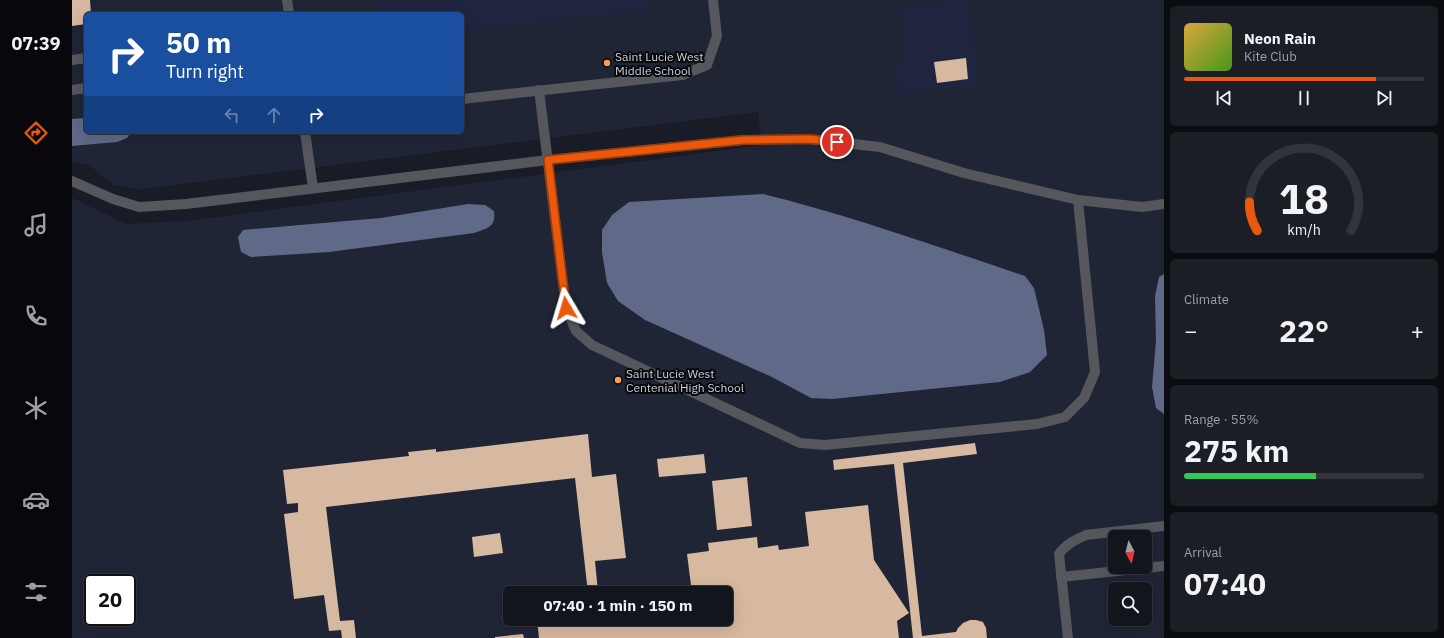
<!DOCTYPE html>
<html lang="en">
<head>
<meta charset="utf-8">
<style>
  :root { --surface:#13151d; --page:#1c1e26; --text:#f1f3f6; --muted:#9d9fa4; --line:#32343b; --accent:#ea580c }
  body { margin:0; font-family:"IBM Plex Sans",sans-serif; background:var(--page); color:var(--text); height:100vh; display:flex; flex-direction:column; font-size:15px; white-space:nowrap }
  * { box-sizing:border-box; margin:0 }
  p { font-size:13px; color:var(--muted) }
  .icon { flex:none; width:22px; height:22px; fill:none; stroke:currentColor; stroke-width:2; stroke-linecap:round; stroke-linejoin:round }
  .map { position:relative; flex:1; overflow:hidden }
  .drawer { display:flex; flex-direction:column; gap:6px; padding:6px; background:#0a0c10; width:280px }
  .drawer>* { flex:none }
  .guide { position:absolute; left:12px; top:12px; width:380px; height:122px; border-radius:6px; box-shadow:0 4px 16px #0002,0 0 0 1px var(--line); background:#1a4fa0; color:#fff; overflow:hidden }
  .needle { width:26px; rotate:173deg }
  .fabs { position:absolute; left:1036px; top:530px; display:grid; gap:8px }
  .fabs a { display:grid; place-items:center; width:44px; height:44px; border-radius:6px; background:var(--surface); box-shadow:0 4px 16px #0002,0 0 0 1px var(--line); font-size:20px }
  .speed { position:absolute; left:12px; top:574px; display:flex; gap:8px; font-size:20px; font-weight:700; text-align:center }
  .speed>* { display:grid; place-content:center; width:52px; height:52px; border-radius:50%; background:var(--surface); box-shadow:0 4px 16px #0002,0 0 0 1px var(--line); line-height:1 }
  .speed .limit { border:2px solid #111; border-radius:6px; background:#fff; color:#111 }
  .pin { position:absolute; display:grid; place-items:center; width:34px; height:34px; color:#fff; margin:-17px; border:2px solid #fff; border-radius:50%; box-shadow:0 1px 4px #0007 }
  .me { position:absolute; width:44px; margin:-22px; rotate:353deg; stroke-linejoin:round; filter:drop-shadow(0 0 3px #0008) }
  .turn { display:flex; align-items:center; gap:14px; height:84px; padding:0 16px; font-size:18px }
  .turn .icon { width:52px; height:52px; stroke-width:2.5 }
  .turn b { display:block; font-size:28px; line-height:34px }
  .lanes { display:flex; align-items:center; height:38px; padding:0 16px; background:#0003; justify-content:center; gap:20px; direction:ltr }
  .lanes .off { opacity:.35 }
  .big { font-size:30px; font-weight:700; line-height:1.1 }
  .drawer .widget { flex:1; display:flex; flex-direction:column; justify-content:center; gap:6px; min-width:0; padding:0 14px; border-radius:6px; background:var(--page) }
  .drawer .dial { align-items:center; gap:0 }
  .dial svg { height:104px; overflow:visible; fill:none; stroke:var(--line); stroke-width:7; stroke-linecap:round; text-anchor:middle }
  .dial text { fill:var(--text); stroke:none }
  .song { display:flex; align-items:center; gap:12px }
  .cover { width:48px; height:48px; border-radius:6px; background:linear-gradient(135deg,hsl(40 70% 55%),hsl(100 70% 35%)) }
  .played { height:4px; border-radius:2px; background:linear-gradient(90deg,var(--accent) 80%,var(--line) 80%) }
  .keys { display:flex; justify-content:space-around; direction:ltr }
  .heat { display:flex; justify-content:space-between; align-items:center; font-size:22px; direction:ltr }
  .charge { height:6px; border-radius:3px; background:linear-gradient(90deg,#34c759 55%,var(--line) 0) }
  .trip { position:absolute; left:431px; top:586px; width:230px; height:40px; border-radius:6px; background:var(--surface); box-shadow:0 4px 16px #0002,0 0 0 1px var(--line); font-weight:700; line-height:40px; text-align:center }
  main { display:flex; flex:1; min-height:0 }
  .tab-bar { display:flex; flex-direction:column; width:72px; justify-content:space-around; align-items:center; background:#08080c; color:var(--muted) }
  .tab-bar .icon { width:28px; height:28px }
  .tab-bar .on { color:var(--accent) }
  .tab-bar b { font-size:18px; color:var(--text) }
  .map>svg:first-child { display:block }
  .built { fill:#202536; fill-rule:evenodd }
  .green { fill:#1f253f }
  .water { fill:#606987 }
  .building { fill:#d7b8a0 }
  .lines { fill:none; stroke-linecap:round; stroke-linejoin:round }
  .minor { stroke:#55575d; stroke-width:10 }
  .route-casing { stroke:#983908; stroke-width:10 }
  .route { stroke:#ea580c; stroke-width:7 }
  .poi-dot { fill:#fa9f4e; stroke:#06070b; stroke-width:1.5 }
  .labels { text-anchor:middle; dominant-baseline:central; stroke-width:4; stroke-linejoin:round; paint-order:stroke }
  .poi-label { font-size:12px; fill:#ced1d9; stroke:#06070b; text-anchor:start }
</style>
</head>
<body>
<main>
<nav class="tab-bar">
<b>07:39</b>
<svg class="icon on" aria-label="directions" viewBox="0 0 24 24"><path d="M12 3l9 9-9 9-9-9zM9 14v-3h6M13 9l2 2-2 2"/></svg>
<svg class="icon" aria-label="music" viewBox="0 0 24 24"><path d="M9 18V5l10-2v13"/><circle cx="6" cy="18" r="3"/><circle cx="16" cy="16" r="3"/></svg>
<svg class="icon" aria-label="phone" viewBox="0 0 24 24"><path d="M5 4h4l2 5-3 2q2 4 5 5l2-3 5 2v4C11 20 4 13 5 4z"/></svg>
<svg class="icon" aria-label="climate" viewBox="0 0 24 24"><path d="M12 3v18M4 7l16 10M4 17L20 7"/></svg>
<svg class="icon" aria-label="car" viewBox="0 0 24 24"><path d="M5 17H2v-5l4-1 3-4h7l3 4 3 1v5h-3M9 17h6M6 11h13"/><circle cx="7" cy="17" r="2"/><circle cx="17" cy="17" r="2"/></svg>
<svg class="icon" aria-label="filters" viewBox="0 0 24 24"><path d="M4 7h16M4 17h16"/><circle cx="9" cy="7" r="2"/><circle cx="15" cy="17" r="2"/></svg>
</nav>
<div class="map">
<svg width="1092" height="638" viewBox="0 0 1092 638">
  <rect width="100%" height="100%" fill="#191c27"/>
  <!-- built -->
  <path class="built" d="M0,0H1092V638H0V198L54,224L116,221L690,145L686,112L70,189L41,185L17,165L0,162ZM14,14H390V132H14ZM1043,537H1073V567H1043ZM21,583H55V617H21ZM1043,589H1073V619H1043ZM438,593H654V619H438Z"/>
  <!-- green -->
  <g class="green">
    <polygon points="304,0 574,0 575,9 390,31 390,14 305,14"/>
    <polygon points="897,0 906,85 828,94 824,61 834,60 828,7"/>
  </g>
  <!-- water -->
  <g class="water">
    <polygon points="14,118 14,132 59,132 55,138 45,142 0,146 0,119"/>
    <path d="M691,194C780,216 866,247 953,276L962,288L972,330L975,355L958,372L928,382L760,399L739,398L700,377L573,320L546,301L535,283L530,252V230L540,215L557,202Z"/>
    <path d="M396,204L413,205L422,211C424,227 416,228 402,233L257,252L179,257L169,252L166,237L171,230L309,218Z"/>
    <polygon points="1092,274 1092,414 1084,408 1080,387 1084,341 1083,296 1087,277"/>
  </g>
  <!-- building -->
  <g class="building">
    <polygon points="0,0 18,0 19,14 14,14 14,24 0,26"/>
    <polygon points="894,58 896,79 865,83 862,62"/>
    <polygon points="516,434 520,477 544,474 554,558 523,561 526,592 516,593 503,478 254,507 268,621 282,620 284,638 270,638 269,630 257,631 252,595 222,599 212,514 226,512 226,503 215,504 211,470 337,456 336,452 364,449 364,452"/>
    <polygon points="903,443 905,454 831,463 850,636 884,632 886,628 891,623 898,620 904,620 911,622 914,628 915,638 841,638 822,464 762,470 761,460"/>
    <polygon points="632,454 634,473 587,477 585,459"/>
    <polygon points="675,477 680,526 645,530 640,481"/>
    <polygon points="796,505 802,560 837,613 825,621 827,638 467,638 465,619 654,619 654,593 620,593 615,554 637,551 636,543 685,537 686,548 706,545 707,550 737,546 733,512"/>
    <polygon points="428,533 431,553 402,557 400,537"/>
    <polygon points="451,634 452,638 423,638 423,637"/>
  </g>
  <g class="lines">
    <!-- minor -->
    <g class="minor">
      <polyline points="215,0 217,14"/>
      <polyline points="0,60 14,58"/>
      <polyline points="0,90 14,88"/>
      <polyline points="467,90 494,308 504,331 520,345 728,443 753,445 965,424 993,417 1012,398 1023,372 1006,200"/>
      <polyline points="390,99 610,75 635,65 645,36 641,0"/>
      <polyline points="233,132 241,188"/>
      <polyline points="0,181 41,199 67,207 114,204 476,160 671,140 737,139 808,147 892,173 1006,200 1070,207 1092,204"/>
      <polyline points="989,577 1092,566"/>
      <path d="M996,638L987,554C994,544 1003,540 1014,535L1092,526"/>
    </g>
  </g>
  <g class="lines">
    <!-- route casing -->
    <g class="route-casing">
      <polyline id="route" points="494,308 476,160 671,140 737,139 765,142"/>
    </g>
    <!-- route -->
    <use href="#route" class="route"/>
  </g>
  <!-- markers -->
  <g class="poi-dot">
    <circle cx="535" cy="63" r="4"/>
    <circle cx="546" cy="380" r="4"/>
  </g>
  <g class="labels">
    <!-- poi labels -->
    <g class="poi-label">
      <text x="543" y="56">Saint Lucie West<tspan x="543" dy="14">Middle School</tspan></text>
      <text x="554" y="373">Saint Lucie West<tspan x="554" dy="14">Centenial High School</tspan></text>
    </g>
  </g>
</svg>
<div class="fabs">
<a><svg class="needle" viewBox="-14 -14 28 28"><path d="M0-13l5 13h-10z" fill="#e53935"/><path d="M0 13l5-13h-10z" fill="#9d9fa4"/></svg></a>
<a><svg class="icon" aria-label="search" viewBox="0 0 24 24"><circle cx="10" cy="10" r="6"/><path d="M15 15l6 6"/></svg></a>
</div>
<div class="speed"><div class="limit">20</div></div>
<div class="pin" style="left:765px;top:142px;background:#d93025"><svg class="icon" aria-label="arrive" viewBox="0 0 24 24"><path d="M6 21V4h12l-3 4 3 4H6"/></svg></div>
<svg class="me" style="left:494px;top:308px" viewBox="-20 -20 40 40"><path d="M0-17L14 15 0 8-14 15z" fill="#ea580c" stroke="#fff" stroke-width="4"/></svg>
<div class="trip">07:40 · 1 min · 150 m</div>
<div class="guide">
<div class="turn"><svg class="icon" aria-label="right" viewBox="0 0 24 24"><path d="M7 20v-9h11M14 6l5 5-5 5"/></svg><div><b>50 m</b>Turn right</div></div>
<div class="lanes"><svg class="icon off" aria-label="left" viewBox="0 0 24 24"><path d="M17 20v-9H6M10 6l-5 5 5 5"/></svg><svg class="icon off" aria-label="ahead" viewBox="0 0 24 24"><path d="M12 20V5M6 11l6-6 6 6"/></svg><svg class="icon" aria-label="right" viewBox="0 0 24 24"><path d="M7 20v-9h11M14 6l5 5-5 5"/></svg></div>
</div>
</div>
<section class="drawer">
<div class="widget">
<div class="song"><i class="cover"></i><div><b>Neon Rain</b><p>Kite Club</p></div></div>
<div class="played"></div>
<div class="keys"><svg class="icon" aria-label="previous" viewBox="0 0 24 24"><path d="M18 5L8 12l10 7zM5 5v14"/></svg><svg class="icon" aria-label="pause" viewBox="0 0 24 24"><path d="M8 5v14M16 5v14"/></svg><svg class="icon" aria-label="next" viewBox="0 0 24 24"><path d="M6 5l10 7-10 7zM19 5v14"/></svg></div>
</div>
<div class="widget dial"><svg viewBox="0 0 100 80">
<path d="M14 69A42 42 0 1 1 86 69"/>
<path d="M14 69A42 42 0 0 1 8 47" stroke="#ea580c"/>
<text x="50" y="56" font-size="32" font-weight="700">18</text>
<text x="50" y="72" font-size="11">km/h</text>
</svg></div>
<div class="widget"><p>Climate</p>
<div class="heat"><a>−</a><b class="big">22°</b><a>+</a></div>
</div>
<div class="widget"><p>Range · 55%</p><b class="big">275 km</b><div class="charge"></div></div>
<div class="widget"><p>Arrival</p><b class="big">07:40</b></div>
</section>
</main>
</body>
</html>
